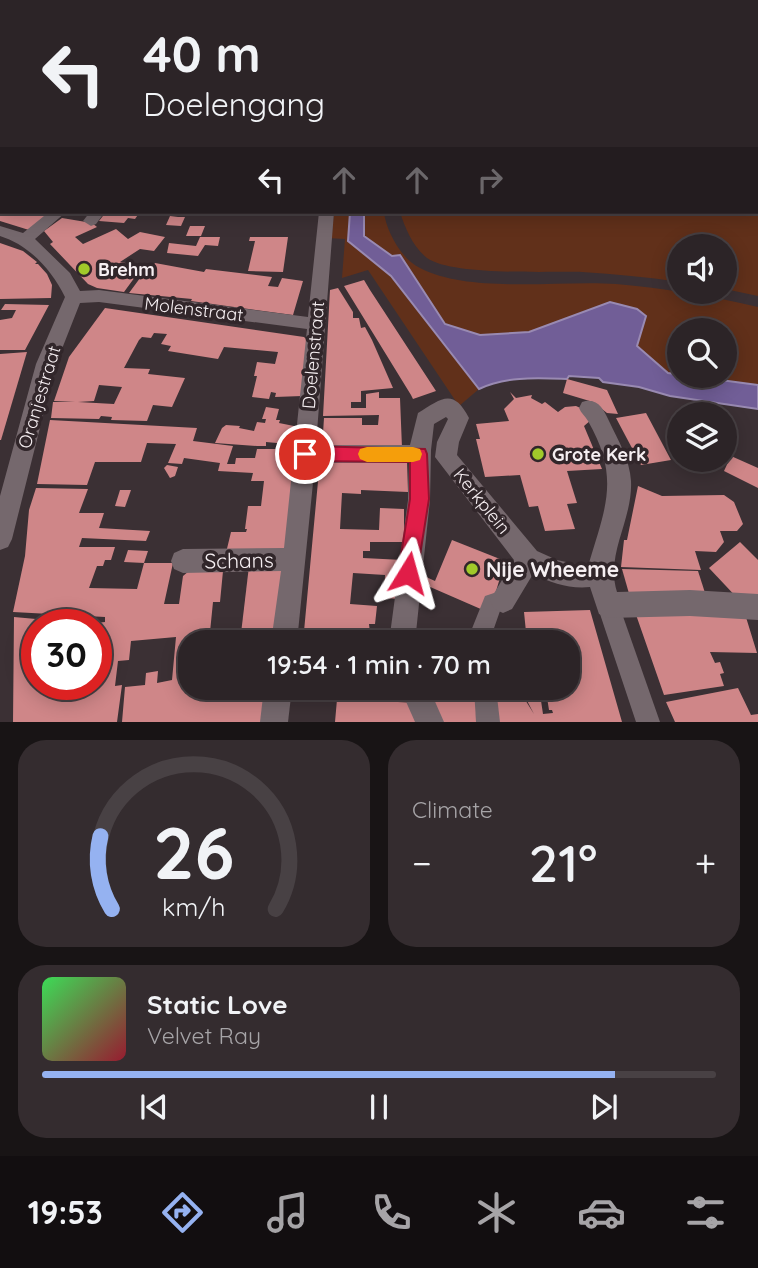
<!DOCTYPE html>
<html lang="en">
<head>
<meta charset="utf-8">
<style>
  :root { --surface:#2c2427; --page:#342c2f; --text:#f1f3f6; --muted:#a6a4a7; --line:#484144; --accent:#95b2f1 }
  body { margin:0; font-family:Quicksand,sans-serif; background:var(--page); color:var(--text); height:100vh; display:flex; flex-direction:column; font-size:26px; white-space:nowrap }
  * { box-sizing:border-box; margin:0 }
  p { font-size:23px; color:var(--muted) }
  .icon { flex:none; width:38px; height:38px; fill:none; stroke:currentColor; stroke-width:2; stroke-linecap:round; stroke-linejoin:round }
  .map { position:relative; height:722px; overflow:hidden }
  .drawer { display:flex; flex-direction:column; gap:18px; padding:18px; background:#181415; flex:1 }
  .drawer>* { flex:none }
  .guide { position:absolute; left:0px; top:0px; width:760px; height:214px; box-shadow:0 4px 18px #0003,0 0 0 2px var(--line); background:#2c2427; color:var(--text); overflow:hidden }
  .tools { position:absolute; left:667px; top:234px; display:grid; gap:14px }
  .tools a { display:grid; place-items:center; width:70px; height:70px; border-radius:50%; background:var(--surface); box-shadow:0 4px 18px #0003,0 0 0 2px var(--line); font-size:35px }
  .speed { position:absolute; left:21px; top:609px; display:flex; gap:14px; font-size:35px; font-weight:700; text-align:center }
  .speed>* { display:grid; place-content:center; width:91px; height:91px; border-radius:50%; background:var(--surface); box-shadow:0 4px 18px #0003,0 0 0 2px var(--line); line-height:1 }
  .speed .limit { border:10px solid #d22; background:#fff; color:#111 }
  .pin { position:absolute; display:grid; place-items:center; width:60px; height:60px; color:#fff; margin:-30px; border:4px solid #fff; border-radius:50%; box-shadow:0 2px 7px #0007 }
  .me { position:absolute; width:77px; margin:-38px; rotate:8deg; stroke-linejoin:round; filter:drop-shadow(0 0 5px #0008) }
  .turn { display:flex; align-items:center; gap:24px; height:147px; padding:0 28px; font-size:32px }
  .turn .icon { width:91px; height:91px; stroke-width:2.5 }
  .turn b { display:block; font-size:49px; line-height:60px }
  .lanes { display:flex; align-items:center; height:66px; padding:0 28px; background:#0003; justify-content:center; gap:35px; direction:ltr }
  .lanes .off { opacity:.35 }
  .big { font-size:52px; font-weight:600; line-height:1.1 }
  .drawer .widget { flex:1; display:flex; flex-direction:column; justify-content:center; gap:10px; min-width:0; padding:0 24px; border-radius:28px; background:var(--page) }
  .drawer .dial { align-items:center; gap:0 }
  .dial svg { height:182px; overflow:visible; fill:none; stroke:var(--line); stroke-width:7; stroke-linecap:round; text-anchor:middle }
  .dial text { fill:var(--text); stroke:none }
  .song { display:flex; align-items:center; gap:21px }
  .cover { width:84px; height:84px; border-radius:10px; background:linear-gradient(135deg,hsl(130 70% 55%),hsl(350 70% 35%)) }
  .played { height:7px; border-radius:4px; background:linear-gradient(90deg,var(--accent) 85%,var(--line) 85%) }
  .keys { display:flex; justify-content:space-around; direction:ltr }
  .heat { display:flex; justify-content:space-between; align-items:center; font-size:38px; direction:ltr }
  .drawer .tiles { flex:1; display:grid; gap:18px; grid-template-columns:1fr 1fr }
  .widget:last-child { grid-column:span 2 }
  .trip { position:absolute; left:178px; top:630px; width:402px; height:70px; border-radius:28px; background:var(--surface); box-shadow:0 4px 18px #0003,0 0 0 2px var(--line); font-weight:600; line-height:70px; text-align:center }
  .menu { display:flex; height:112px; justify-content:space-around; align-items:center; background:#120e10; color:var(--muted) }
  .menu .icon { width:49px; height:49px }
  .menu .current { color:var(--accent) }
  .menu b { font-size:32px; color:var(--text) }
  .map>svg:first-child { display:block }
  .green { fill:#61301a }
  .water { fill:#715e97; stroke:#998ab2; stroke-width:2 }
  .building { fill:#cf8688; fill-rule:evenodd }
  .lines { fill:none; stroke-linecap:round; stroke-linejoin:round }
  .pedestrian { fill:#75686d; fill-rule:evenodd }
  .minor { fill:#75686d; fill-rule:evenodd }
  .route { fill:#e11d48; stroke:#92132f; stroke-width:2 }
  .slow { fill:#f59e0b }
  .poi-dot { fill:#a1c92a; stroke:#31262a; stroke-width:2.5 }
  .labels { text-anchor:middle; dominant-baseline:central; stroke-width:7; stroke-linejoin:round; paint-order:stroke }
  .poi-label { font-size:18px; font-weight:bold; fill:#f6eff2; stroke:#31262a; text-anchor:start }
  .street-label { font-size:18px; fill:#f6eff2; stroke:#31262a }
  .near-street-label { font-size:21px; fill:#f6eff2; stroke:#31262a }
  .near-poi-label { font-size:21px; font-weight:bold; fill:#f6eff2; stroke:#31262a; text-anchor:start }
</style>
</head>
<body>
<div class="map">
<svg width="758" height="722" viewBox="0 0 758 722">
  <rect width="100%" height="100%" fill="#3b3034"/>
  <!-- green -->
  <g class="green">
    <path d="M758,209V296L725,289L724,247H679V282C647,277 615,274 582,272C549,271 452,276 427,258C413,247 405,228 400,212H758Z"/>
    <polygon points="334,212 350,212 349,241 391,276 479,389 459,406 368,270 342,278 345,239 327,238 332,234"/>
    <path d="M364,212H384C386,231 402,260 420,268C470,294 559,280 616,284C664,288 711,296 758,307V385L689,376H724V331H679V375L667,373L637,346L642,325L610,302L529,332L480,335L445,324L400,256H392L364,236Z"/>
  </g>
  <!-- water -->
  <path class="water" d="M350,212H364V236L392,256L400,255L445,324L480,335L529,332L610,302L637,309L646,316L637,346L668,373L758,385V409L670,396L639,387L603,382L599,378L569,376L567,379C537,378 507,376 479,389L391,276L348,241Z"/>
  <!-- building -->
  <g class="building">
    <polygon points="0,212 48,212 34,228 29,230 0,221"/>
    <polygon points="106,212 140,212 135,219 128,218 124,223 99,221"/>
    <polygon points="170,216 178,217 185,217 181,226 166,225"/>
    <polygon points="62,218 92,223 97,227 75,237 83,244 116,229 128,239 140,232 165,237 154,251 140,249 120,262 143,266 124,292 97,288 88,284 50,244 53,242 44,231"/>
    <polygon points="190,226 205,226 201,236 186,236"/>
    <polygon points="200,237 220,237 218,246 205,245 198,256 167,253 169,243 196,246"/>
    <polygon points="250,237 288,237 283,272 248,271 255,241 249,241"/>
    <polygon points="0,243 23,251 37,262 35,264 38,264 47,274 52,285 51,298 0,299"/>
    <polygon points="155,263 204,272 206,269 272,277 268,286 278,287 282,278 303,281 293,315 191,301 192,299 129,293 143,274 148,274"/>
    <polygon points="364,280 370,290 436,391 413,399 411,395 344,286"/>
    <polygon points="338,288 353,312 353,318 359,318 361,328 365,327 372,340 393,388 361,391 361,402 351,402 351,408 366,408 366,394 379,392 379,398 400,398 402,448 322,448 324,418 362,418 362,425 378,425 379,415 323,416 330,290"/>
    <polygon points="5,304 49,305 25,350 0,350 0,320 12,318 16,310 1,310"/>
    <path d="M105,308L304,337L307,340L302,396L275,397L276,393L271,392L269,399L252,397L257,376H254L257,362L275,364L278,352L224,347L218,359L168,351L171,346L161,344L167,334L154,333L151,338L142,337L139,340L124,368L150,369L148,374L185,378L172,407L153,405L147,421L111,420L112,417L101,416L99,419L51,418L53,402H75L54,401L69,357ZM99,385L122,387L114,404L78,402L94,401Z"/>
    <polygon points="27,352 1,440 0,440 0,354"/>
    <polygon points="567,379 607,390 618,414 607,413 593,402 563,393"/>
    <polygon points="510,392 516,398 532,395 531,398 542,404 545,402 558,412 565,407 576,406 587,411 591,420 584,426 602,469 567,471 577,503 567,504 575,529 545,531 538,506 529,507 520,475 485,477 476,439 480,439 476,424 509,421 504,409 514,399"/>
    <polygon points="266,407 279,409 276,420 280,420 279,423 299,427 298,445 266,442 266,446 257,446 215,443 222,428 226,425 240,426 239,428 254,431 257,422 265,423 266,419 262,419"/>
    <polygon points="646,413 671,460 641,465 616,418"/>
    <polygon points="50,420 197,428 193,441 233,446 227,464 235,464 236,458 255,458 257,449 297,449 286,553 225,557 231,532 246,532 247,529 245,529 248,506 261,506 264,481 251,481 253,473 218,471 220,463 184,458 182,464 168,463 176,444 147,443 141,462 95,462 87,485 37,484"/>
    <polygon points="731,456 758,468 758,488 724,471"/>
    <polygon points="320,460 407,461 408,492 361,490 361,494 342,493 340,529 379,530 380,508 404,509 404,542 370,542 370,551 363,551 363,558 403,560 400,599 384,598 385,575 353,573 350,604 377,606 375,624 369,624 371,642 303,642"/>
    <polygon points="167,465 178,467 175,476 170,478 164,468"/>
    <polygon points="638,486 662,496 724,495 734,502 743,524 737,531 720,531 724,542 716,552 695,551 701,570 621,567 624,540 627,540"/>
    <polygon points="36,488 88,489 79,513 104,513 99,528 150,531 146,541 82,538 79,547 115,547 111,560 105,560 103,566 97,566 89,588 137,589 144,563 173,563 164,604 179,604 183,576 189,571 223,571 220,602 213,602 209,642 191,642 191,688 267,688 262,722 122,722 125,687 145,685 146,673 158,671 157,683 172,680 176,637 131,641 129,660 118,661 115,686 122,685 117,722 13,722 14,617 69,622 68,625 37,625 37,684 96,684 96,623 105,622 105,617 13,612 25,556 29,510"/>
    <polygon points="120,490 131,490 125,507 115,506"/>
    <polygon points="452,540 505,561 494,598 483,610 421,583 424,576 435,581"/>
    <polygon points="740,542 758,560 758,597 741,602 709,568"/>
    <polygon points="128,550 148,551 144,563 124,562"/>
    <polygon points="285,565 274,642 240,642 249,566"/>
    <polygon points="622,569 698,571 706,596 630,597"/>
    <polygon points="634,609 745,614 757,653 710,652 715,663 720,662 724,673 720,674 724,686 664,695"/>
    <polygon points="590,610 622,722 492,722 489,695 512,695 513,701 524,698 534,714 524,695 540,694 543,714 553,713 552,710 549,710 546,691 528,691 527,688 569,688 569,642 527,642 524,612"/>
    <polygon points="432,634 474,641 474,642 433,642"/>
    <polygon points="338,688 366,688 365,691 375,692 375,688 397,688 398,702 417,703 416,722 335,722"/>
    <polygon points="435,688 479,688 481,722 435,722 424,691 436,690"/>
    <polygon points="738,688 751,715 758,714 758,722 675,722 666,702"/>
  </g>
  <g class="lines">
    <!-- pedestrian -->
    <g class="pedestrian">
      <polygon points="503,590 510,593 513,600 510,607 500,611 493,631 494,642 472,642 471,631 485,596"/>
      <polygon points="608,595 615,598 619,605 660,722 636,722 597,605 601,598"/>
      <polygon points="474,688 496,688 500,722 476,722"/>
    </g>
    <!-- minor -->
    <g class="minor">
      <polygon points="90,0 133,0 135,2 91,2"/>
      <polygon points="388,0 411,0 386,2"/>
      <polygon points="686,0 697,0 699,2 687,2"/>
      <rect x="0" y="25" width="2" height="6"/>
      <polygon points="0,81 2,81 0,90"/>
      <path d="M49,212H66L35,239L70,273L80,291L99,290L308,317L319,212H334L316,445H410L418,413C441,399 453,387 469,418L459,442L457,455L537,551L557,560L575,564L589,563C606,506 620,477 588,421C585,416 581,413 579,408L582,402C597,397 603,408 609,421C618,440 630,460 631,481C633,520 605,554 617,592L690,590L758,594V620L690,616L608,618L599,614L590,587C569,589 552,583 533,574L512,609L503,613L494,609L490,600L514,560L435,457L437,442L448,419L446,417L434,424L431,450L430,500L415,642H389L408,500L409,463H315L297,642H271L281,571L183,573L174,569L171,561L174,553L183,549L284,548L307,329L99,302L80,303L56,364L12,539L8,547L0,550V496L36,364L65,297C52,270 29,245 0,236V226L23,233Z"/>
      <polygon points="90,212 105,212 96,224 91,226 83,221"/>
      <polygon points="264,688 292,688 288,722 260,722"/>
      <polygon points="400,688 429,688 444,722 415,722"/>
    </g>
  </g>
  <!-- route -->
  <polygon class="route" points="305,446 425,449 427,454 429,499 416,580 408,583 401,580 398,573 410,499 410,462 305,461 299,459 296,454 299,449"/>
  <!-- slow -->
  <polygon class="slow" points="367,447 413,447 420,449 422,454 420,460 413,462 367,462 360,459 358,454 360,449"/>
  <!-- markers -->
  <g class="poi-dot">
    <circle cx="84" cy="269" r="7"/>
    <circle cx="538" cy="454" r="7"/>
    <circle cx="472" cy="569" r="7"/>
  </g>
  <g class="labels">
    <!-- poi labels -->
    <g class="poi-label">
      <text x="98" y="269">Brehm</text>
      <text x="552" y="454">Grote Kerk</text>
    </g>
    <!-- street labels -->
    <g class="street-label">
      <text transform="translate(194 309) rotate(7)">Molenstraat</text>
      <text transform="translate(313 355) rotate(-85)">Doelenstraat</text>
      <text transform="translate(39 397) rotate(-73)">Oranjestraat</text>
      <text transform="translate(482 501) rotate(51)">Kerkplein</text>
    </g>
    <!-- near-street labels -->
    <g class="near-street-label">
      <text transform="translate(239 560) rotate(-1)">Schans</text>
    </g>
    <!-- near-poi labels -->
    <g class="near-poi-label">
      <text x="486" y="569">Nije Wheeme</text>
    </g>
  </g>
</svg>
<div class="tools">
<a><svg class="icon" aria-label="sound" viewBox="0 0 24 24"><path d="M4 9h4l5-4v14l-5-4H4zM17 9q2 3 0 6"/></svg></a>
<a><svg class="icon" aria-label="search" viewBox="0 0 24 24"><circle cx="10" cy="10" r="6"/><path d="M15 15l6 6"/></svg></a>
<a><svg class="icon" aria-label="layers" viewBox="0 0 24 24"><path d="M12 4l9 5-9 5-9-5zM3 14l9 5 9-5"/></svg></a>
</div>
<div class="speed"><div class="limit">30</div></div>
<div class="pin" style="left:305px;top:454px;background:#d93025"><svg class="icon" aria-label="arrive" viewBox="0 0 24 24"><path d="M6 21V4h12l-3 4 3 4H6"/></svg></div>
<svg class="me" style="left:408px;top:573px" viewBox="-20 -20 40 40"><path d="M0-17L14 15 0 8-14 15z" fill="#e11d48" stroke="#fff" stroke-width="4"/></svg>
<div class="trip">19:54 · 1 min · 70 m</div>
<div class="guide">
<div class="turn"><svg class="icon" aria-label="left" viewBox="0 0 24 24"><path d="M17 20v-9H6M10 6l-5 5 5 5"/></svg><div><b>40 m</b>Doelengang</div></div>
<div class="lanes"><svg class="icon" aria-label="left" viewBox="0 0 24 24"><path d="M17 20v-9H6M10 6l-5 5 5 5"/></svg><svg class="icon off" aria-label="ahead" viewBox="0 0 24 24"><path d="M12 20V5M6 11l6-6 6 6"/></svg><svg class="icon off" aria-label="ahead" viewBox="0 0 24 24"><path d="M12 20V5M6 11l6-6 6 6"/></svg><svg class="icon off" aria-label="right" viewBox="0 0 24 24"><path d="M7 20v-9h11M14 6l5 5-5 5"/></svg></div>
</div>
</div>
<section class="drawer">
<div class="tiles">
<div class="widget dial"><svg viewBox="0 0 100 80">
<path d="M14 69A42 42 0 1 1 86 69"/>
<path d="M14 69A42 42 0 0 1 9 37" stroke="#95b2f1"/>
<text x="50" y="56" font-size="32" font-weight="700">26</text>
<text x="50" y="72" font-size="11">km/h</text>
</svg></div>
<div class="widget"><p>Climate</p>
<div class="heat"><a>−</a><b class="big">21°</b><a>+</a></div>
</div>
<div class="widget">
<div class="song"><i class="cover"></i><div><b>Static Love</b><p>Velvet Ray</p></div></div>
<div class="played"></div>
<div class="keys"><svg class="icon" aria-label="previous" viewBox="0 0 24 24"><path d="M18 5L8 12l10 7zM5 5v14"/></svg><svg class="icon" aria-label="pause" viewBox="0 0 24 24"><path d="M8 5v14M16 5v14"/></svg><svg class="icon" aria-label="next" viewBox="0 0 24 24"><path d="M6 5l10 7-10 7zM19 5v14"/></svg></div>
</div>
</div>
</section>
<nav class="menu">
<b>19:53</b>
<svg class="icon current" aria-label="directions" viewBox="0 0 24 24"><path d="M12 3l9 9-9 9-9-9zM9 14v-3h6M13 9l2 2-2 2"/></svg>
<svg class="icon" aria-label="music" viewBox="0 0 24 24"><path d="M9 18V5l10-2v13"/><circle cx="6" cy="18" r="3"/><circle cx="16" cy="16" r="3"/></svg>
<svg class="icon" aria-label="phone" viewBox="0 0 24 24"><path d="M5 4h4l2 5-3 2q2 4 5 5l2-3 5 2v4C11 20 4 13 5 4z"/></svg>
<svg class="icon" aria-label="climate" viewBox="0 0 24 24"><path d="M12 3v18M4 7l16 10M4 17L20 7"/></svg>
<svg class="icon" aria-label="car" viewBox="0 0 24 24"><path d="M5 17H2v-5l4-1 3-4h7l3 4 3 1v5h-3M9 17h6M6 11h13"/><circle cx="7" cy="17" r="2"/><circle cx="17" cy="17" r="2"/></svg>
<svg class="icon" aria-label="filters" viewBox="0 0 24 24"><path d="M4 7h16M4 17h16"/><circle cx="9" cy="7" r="2"/><circle cx="15" cy="17" r="2"/></svg>
</nav>
</body>
</html>
